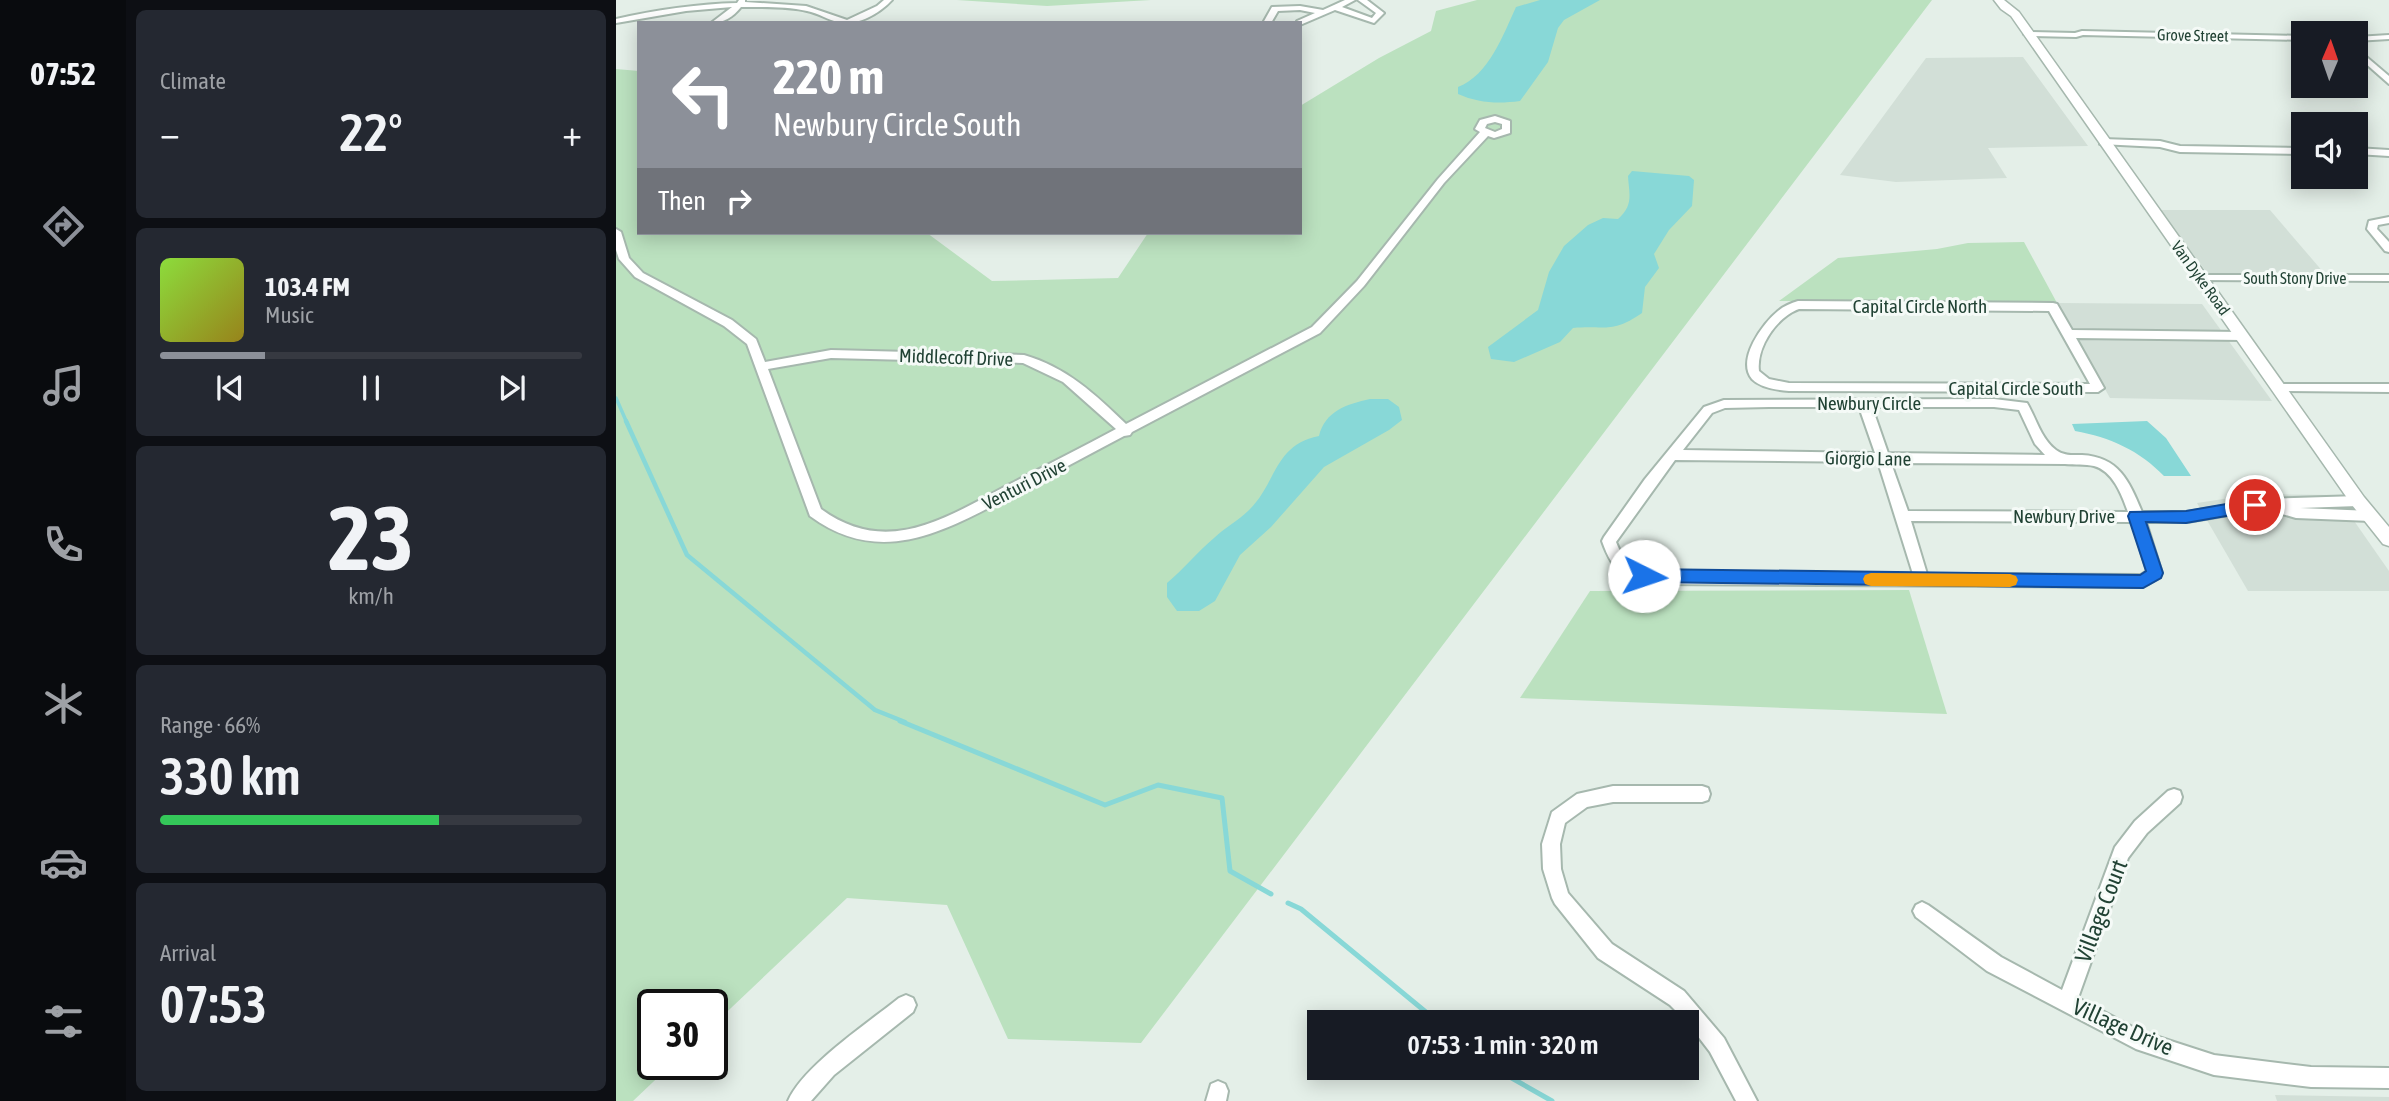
<!DOCTYPE html>
<html lang="en">
<head>
<meta charset="utf-8">
<style>
  :root { --surface:#171b24; --page:#242831; --text:#f1f3f6; --muted:#9ea1a6; --line:#363941; --accent:#8c9099 }
  body { margin:0; font-family:"Asap Condensed",sans-serif; background:var(--page); color:var(--text); height:100vh; display:flex; flex-direction:column; font-size:26px; white-space:nowrap }
  * { box-sizing:border-box; margin:0 }
  p { font-size:23px; color:var(--muted) }
  .icon { flex:none; width:38px; height:38px; fill:none; stroke:currentColor; stroke-width:2; stroke-linecap:round; stroke-linejoin:round }
  .map { position:relative; flex:1; overflow:hidden }
  .side { display:flex; flex-direction:column; gap:10px; padding:10px; background:#0d0f14; width:490px }
  .side>* { flex:none }
  .top-card { position:absolute; left:21px; top:21px; width:665px; height:214px; border-radius:0px; box-shadow:0 4px 18px #0003; background:#8c9099; color:#fff; overflow:hidden }
  .needle { width:46px; rotate:2deg }
  .tools { position:absolute; left:1675px; top:21px; display:grid; gap:14px }
  .tools a { display:grid; place-items:center; width:77px; height:77px; border-radius:0px; background:var(--surface); box-shadow:0 4px 18px #0003; font-size:35px }
  .speed { position:absolute; left:21px; top:989px; display:flex; gap:14px; font-size:35px; font-weight:700; text-align:center }
  .speed>* { display:grid; place-content:center; width:91px; height:91px; border-radius:50%; background:var(--surface); box-shadow:0 4px 18px #0003; line-height:1 }
  .speed .limit { border:4px solid #111; border-radius:10px; background:#fff; color:#111 }
  .pin { position:absolute; display:grid; place-items:center; width:60px; height:60px; color:#fff; margin:-30px; border:4px solid #fff; border-radius:50%; box-shadow:0 2px 7px #0007 }
  .me { position:absolute; width:77px; margin:-38px; rotate:94deg; stroke-linejoin:round; filter:drop-shadow(0 0 5px #0008) }
  .turn { display:flex; align-items:center; gap:24px; height:147px; padding:0 21px; font-size:32px }
  .turn .icon { width:91px; height:91px; stroke-width:2.5 }
  .turn b { display:block; font-size:49px; line-height:60px }
  .then { display:flex; align-items:center; height:66px; padding:0 21px; background:#0003; gap:14px; font-size:26px }
  .big { font-size:52px; font-weight:600; line-height:1.1 }
  .side .widget { flex:1; display:flex; flex-direction:column; justify-content:center; gap:10px; min-width:0; padding:0 24px; border-radius:10px; background:var(--page) }
  .side .dial { align-items:center; gap:0 }
  .dial b { font-size:91px; line-height:1 }
  .song { display:flex; align-items:center; gap:21px }
  .cover { width:84px; height:84px; border-radius:10px; background:linear-gradient(135deg,hsl(90 70% 55%),hsl(50 70% 35%)) }
  .played { height:7px; border-radius:4px; background:linear-gradient(90deg,var(--accent) 25%,var(--line) 25%) }
  .keys { display:flex; justify-content:space-around; direction:ltr }
  .heat { display:flex; justify-content:space-between; align-items:center; font-size:38px; direction:ltr }
  .charge { height:10px; border-radius:5px; background:linear-gradient(90deg,#34c759 66%,var(--line) 0) }
  .trip { position:absolute; left:691px; top:1010px; width:392px; height:70px; border-radius:0px; background:var(--surface); box-shadow:0 4px 18px #0003; font-weight:600; line-height:70px; text-align:center }
  main { display:flex; flex:1; min-height:0 }
  .tab-bar { display:flex; flex-direction:column; width:126px; justify-content:space-around; align-items:center; background:#090b0e; color:var(--muted) }
  .tab-bar .icon { width:49px; height:49px }
  .tab-bar .on { color:var(--accent) }
  .tab-bar b { font-size:32px; color:var(--text) }
  .map>svg:first-child { display:block }
  .built { fill:#d2dfd7 }
  .green { fill:#bbe1bf }
  .water { fill:#88d8d7 }
  .lines { fill:none; stroke-linecap:round; stroke-linejoin:round }
  .stream-far2 { stroke:#88d8d7; stroke-width:3.5 }
  .stream-far1 { stroke:#88d8d7; stroke-width:4.5 }
  .stream { stroke:#88d8d7; stroke-width:5 }
  .minor-casing { stroke:#a6b8ae; stroke-width:4 }
  .tertiary-casing { stroke:#a6b8ae; stroke-width:3 }
  .minor { fill:#fff; fill-rule:evenodd }
  .tertiary { fill:#fff; fill-rule:evenodd }
  .route { fill:#1a73e8; stroke:#114b97; stroke-width:2 }
  .slow { fill:#f59e0b }
  .labels { text-anchor:middle; dominant-baseline:central; stroke-width:6; stroke-linejoin:round; paint-order:stroke }
  .far-street-label { font-size:16px; fill:#214234; stroke:#f5faf7 }
  .street-label { font-size:19px; fill:#214234; stroke:#f5faf7 }
  .near-street-label { font-size:23px; fill:#214234; stroke:#f5faf7 }
</style>
</head>
<body>
<main>
<nav class="tab-bar">
<b>07:52</b>
<svg class="icon on" aria-label="directions" viewBox="0 0 24 24"><path d="M12 3l9 9-9 9-9-9zM9 14v-3h6M13 9l2 2-2 2"/></svg>
<svg class="icon" aria-label="music" viewBox="0 0 24 24"><path d="M9 18V5l10-2v13"/><circle cx="6" cy="18" r="3"/><circle cx="16" cy="16" r="3"/></svg>
<svg class="icon" aria-label="phone" viewBox="0 0 24 24"><path d="M5 4h4l2 5-3 2q2 4 5 5l2-3 5 2v4C11 20 4 13 5 4z"/></svg>
<svg class="icon" aria-label="climate" viewBox="0 0 24 24"><path d="M12 3v18M4 7l16 10M4 17L20 7"/></svg>
<svg class="icon" aria-label="car" viewBox="0 0 24 24"><path d="M5 17H2v-5l4-1 3-4h7l3 4 3 1v5h-3M9 17h6M6 11h13"/><circle cx="7" cy="17" r="2"/><circle cx="17" cy="17" r="2"/></svg>
<svg class="icon" aria-label="filters" viewBox="0 0 24 24"><path d="M4 7h16M4 17h16"/><circle cx="9" cy="7" r="2"/><circle cx="15" cy="17" r="2"/></svg>
</nav>
<section class="side">
<div class="widget"><p>Climate</p>
<div class="heat"><a>−</a><b class="big">22°</b><a>+</a></div>
</div>
<div class="widget">
<div class="song"><i class="cover"></i><div><b>103.4 FM</b><p>Music</p></div></div>
<div class="played"></div>
<div class="keys"><svg class="icon" aria-label="previous" viewBox="0 0 24 24"><path d="M18 5L8 12l10 7zM5 5v14"/></svg><svg class="icon" aria-label="pause" viewBox="0 0 24 24"><path d="M8 5v14M16 5v14"/></svg><svg class="icon" aria-label="next" viewBox="0 0 24 24"><path d="M6 5l10 7-10 7zM19 5v14"/></svg></div>
</div>
<div class="widget dial"><b>23</b><p>km/h</p></div>
<div class="widget"><p>Range · 66%</p><b class="big">330 km</b><div class="charge"></div></div>
<div class="widget"><p>Arrival</p><b class="big">07:53</b></div>
</section>
<div class="map">
<svg width="1773" height="1101" viewBox="0 0 1773 1101">
  <rect width="100%" height="100%" fill="#e4efe8"/>
  <!-- built -->
  <g class="built">
    <polygon points="1407,57 1472,146 1372,148 1391,178 1280,182 1224,175 1310,58"/>
    <polygon points="1544,210 1654,210 1708,273 1592,274"/>
    <polygon points="1441,303 1586,304 1656,401 1494,398"/>
    <polygon points="1640,494 1720,495 1773,571 1773,591 1632,591 1581,503"/>
    <polygon points="1659,1095 1773,1097 1773,1101 1661,1101"/>
  </g>
  <!-- green -->
  <g class="green">
    <polygon points="341,0 535,0 431,6"/>
    <polygon points="861,0 1316,0 525,1043 392,1039 331,905 231,898 96,1026 96,1004 37,1004 37,1064 56,1064 17,1101 0,1101 0,69 23,71 23,233 311,233 376,281 502,278 532,233 684,233 684,106 763,58 815,31 820,11"/>
    <polygon points="1408,242 1441,303 1163,301 1222,258 1321,249 1352,243"/>
    <polygon points="1293,590 1331,714 904,698 974,591"/>
  </g>
  <!-- water -->
  <g class="water">
    <path d="M924,0H984L948,20L942,28L932,62L904,101C882,104 862,103 842,94V87C873,75 887,35 900,7Z"/>
    <path d="M1016,171L1073,176L1078,180L1076,206L1053,230L1038,254L1043,268L1029,287L1026,313C996,334 989,325 957,328L944,342L898,362L875,359L872,347L922,310L933,272L948,246L972,225L987,218L1002,219C1018,205 1013,194 1012,176Z"/>
    <path d="M754,399H772L783,407L786,420L773,430L708,467L655,527L624,555L599,601L583,611H561L551,597V583C568,569 581,552 598,538C608,528 622,521 632,511C661,484 657,445 703,436C709,411 731,404 754,399Z"/>
    <path d="M1531,421L1550,438L1575,476H1548C1524,451 1494,437 1459,431L1456,424Z"/>
  </g>
  <g class="lines">
    <!-- stream-far2 -->
    <polyline class="stream-far2" points="0,398 11,423"/>
    <!-- stream-far1 -->
    <polyline class="stream-far1" points="10,421 71,555 259,710 289,722"/>
    <!-- stream -->
    <g class="stream">
      <polyline points="284,721 489,805 542,785 606,798 614,871 655,894"/>
      <polyline points="672,903 685,909 822,1022"/>
      <polyline points="878,1068 936,1101"/>
    </g>
    <!-- minor casing -->
    <g class="minor-casing">
      <g id="minor">
        <path d="M123,0H129V2L190,6L231,20L261,6L268,0H276C264,13 241,27 222,22C212,20 202,13 191,11C170,6 146,7 125,7C117,17 108,23 95,23L116,7L70,11L0,23V19C40,10 80,4 121,3Z"/>
        <polygon points="729,0 739,0 726,7 756,18 760,13 742,0 751,0 768,13 758,23 719,10 684,25 681,21 699,13 684,10 662,11 655,23 647,23 656,7 684,6 707,10"/>
        <polygon points="1466,31 1687,36 1687,40 1467,35 1460,37 1412,36 1408,34 1412,32 1459,33"/>
        <polygon points="1773,35 1773,39 1740,41 1740,37"/>
        <polygon points="1740,48 1773,76 1773,84 1740,55"/>
        <path d="M879,116L894,121V133L878,138L872,136L828,183L748,286L704,333L516,432L514,435L508,436C472,455 435,475 399,494C330,530 266,569 194,516L131,344L108,326L19,277L3,259L0,250V229L5,232L13,258L27,273L116,320L140,339L149,362L215,350L408,355C450,367 479,394 510,424L696,327L741,281L822,179L864,132L859,129L864,120ZM879,122L886,124V129L879,132L869,128L871,124ZM215,358L407,363L447,382L500,429C465,448 429,466 394,484C331,517 272,558 205,509L152,369Z"/>
        <polygon points="1487,139 1544,141 1564,146 1687,148 1687,154 1564,152 1544,147 1484,144 1484,140"/>
        <polygon points="1740,148 1773,150 1773,156 1740,154"/>
        <polygon points="1773,217 1773,223 1762,225 1761,229 1773,242 1773,252 1769,251 1751,229 1753,221"/>
        <polygon points="1585,275 1773,275 1773,281 1581,280 1580,278"/>
        <path d="M1182,301L1437,303L1441,304L1456,330L1626,332L1632,336L1626,340L1460,338L1488,388L1482,392L1173,391C1161,390 1145,388 1136,379C1120,360 1147,323 1162,311C1168,306 1175,303 1182,301ZM1183,309L1433,311L1474,384L1173,383L1153,379L1143,371C1140,347 1161,317 1183,309Z"/>
        <polygon points="1662,384 1773,384 1773,392 1658,391 1656,388 1658,385"/>
        <path d="M1378,399L1411,403C1420,418 1425,439 1440,450C1448,456 1457,455 1466,455C1503,457 1513,481 1526,512H1571L1649,499L1742,496L1749,501L1742,506L1684,508L1755,511L1762,516L1755,521L1680,518L1649,509L1571,522H1530L1546,573L1544,577L1527,587L1043,584C1009,579 998,575 986,541L988,537L1029,479L1088,407L1108,400ZM1153,407H1243L1259,453L1067,450L1096,413L1109,408ZM1256,407H1378L1403,410L1419,444L1429,455L1272,453ZM1059,460L1262,462L1297,574L1043,572C1017,568 1010,567 1000,542ZM1275,463L1449,464C1459,465 1469,464 1478,466C1497,471 1506,495 1512,512L1292,511ZM1295,521L1516,522L1531,571L1525,575L1311,574Z"/>
        <polygon points="997,786 1086,786 1092,788 1094,794 1092,800 1086,802 997,802 971,807 949,823 944,844 945,869 952,893 996,944 1068,991 1108,1038 1141,1101 1120,1101 1094,1052 1071,1022 1054,1005 982,958 939,904 936,898 927,869 926,844 936,812 961,794"/>
        <polygon points="1558,789 1564,791 1566,797 1564,803 1531,833 1512,858 1462,998 1524,1031 1598,1055 1695,1067 1773,1068 1773,1088 1695,1087 1598,1075 1520,1049 1371,971 1300,917 1297,911 1300,905 1306,902 1312,905 1385,957 1446,990 1499,847 1519,821 1552,791"/>
        <path d="M290,995L297,998L300,1005L297,1012L218,1075L195,1101H172C187,1066 252,1023 283,998Z"/>
        <polygon points="602,1081 609,1084 612,1091 610,1101 590,1101 595,1084"/>
      </g>
    </g>
    <!-- tertiary casing -->
    <g class="tertiary-casing">
      <polygon id="tertiary" points="1378,0 1388,0 1403,12 1748,497 1773,527 1773,546 1767,544 1736,505 1395,16 1385,9"/>
    </g>
    <!-- minor -->
    <use href="#minor" class="minor"/>
    <!-- tertiary -->
    <use href="#tertiary" class="tertiary"/>
  </g>
  <!-- route -->
  <polygon class="route" points="1639,499 1647,505 1639,511 1570,523 1530,522 1547,573 1545,578 1527,588 1028,582 1022,580 1019,576 1022,571 1028,569 1524,575 1530,571 1512,516 1514,512 1570,511"/>
  <!-- slow -->
  <polygon class="slow" points="1255,573 1394,574 1400,576 1402,580 1400,585 1394,587 1255,586 1249,584 1247,579 1249,575"/>
  <g class="labels">
    <!-- far-street labels -->
    <g class="far-street-label">
      <text transform="translate(1577 35) rotate(1)">Grove Street</text>
      <text transform="translate(1585 278) rotate(54)">Van Dyke Road</text>
      <text x="1679" y="278">South Stony Drive</text>
    </g>
    <!-- street labels -->
    <g class="street-label">
      <text x="1304" y="306">Capital Circle North</text>
      <text transform="translate(340 357) rotate(2)">Middlecoff Drive</text>
      <text x="1400" y="388">Capital Circle South</text>
      <text x="1253" y="403">Newbury Circle</text>
      <text transform="translate(1252 458) rotate(1)">Giorgio Lane</text>
      <text transform="translate(408 484) rotate(-27)">Venturi Drive</text>
      <text x="1448" y="516">Newbury Drive</text>
    </g>
    <!-- near-street labels -->
    <g class="near-street-label">
      <text transform="translate(1485 911) rotate(-69)">Village Court</text>
      <text transform="translate(1507 1027) rotate(24)">Village Drive</text>
    </g>
  </g>
</svg>
<div class="tools">
<a><svg class="needle" viewBox="-14 -14 28 28"><path d="M0-13l5 13h-10z" fill="#e53935"/><path d="M0 13l5-13h-10z" fill="#9ea1a6"/></svg></a>
<a><svg class="icon" aria-label="sound" viewBox="0 0 24 24"><path d="M4 9h4l5-4v14l-5-4H4zM17 9q2 3 0 6"/></svg></a>
</div>
<div class="speed"><div class="limit">30</div></div>
<div class="pin" style="left:1639px;top:505px;background:#d93025"><svg class="icon" aria-label="arrive" viewBox="0 0 24 24"><path d="M6 21V4h12l-3 4 3 4H6"/></svg></div>
<svg class="me" style="left:1028px;top:576px" viewBox="-20 -20 40 40"><circle r="19" fill="#fff"/><path d="M0-13L10 11 0 6-10 11z" fill="#1a73e8"/></svg>
<div class="trip">07:53 · 1 min · 320 m</div>
<div class="top-card">
<div class="turn"><svg class="icon" aria-label="left" viewBox="0 0 24 24"><path d="M17 20v-9H6M10 6l-5 5 5 5"/></svg><div><b>220 m</b>Newbury Circle South</div></div>
<div class="then">Then<svg class="icon" aria-label="right" viewBox="0 0 24 24"><path d="M7 20v-9h11M14 6l5 5-5 5"/></svg></div>
</div>
</div>
</main>
</body>
</html>
